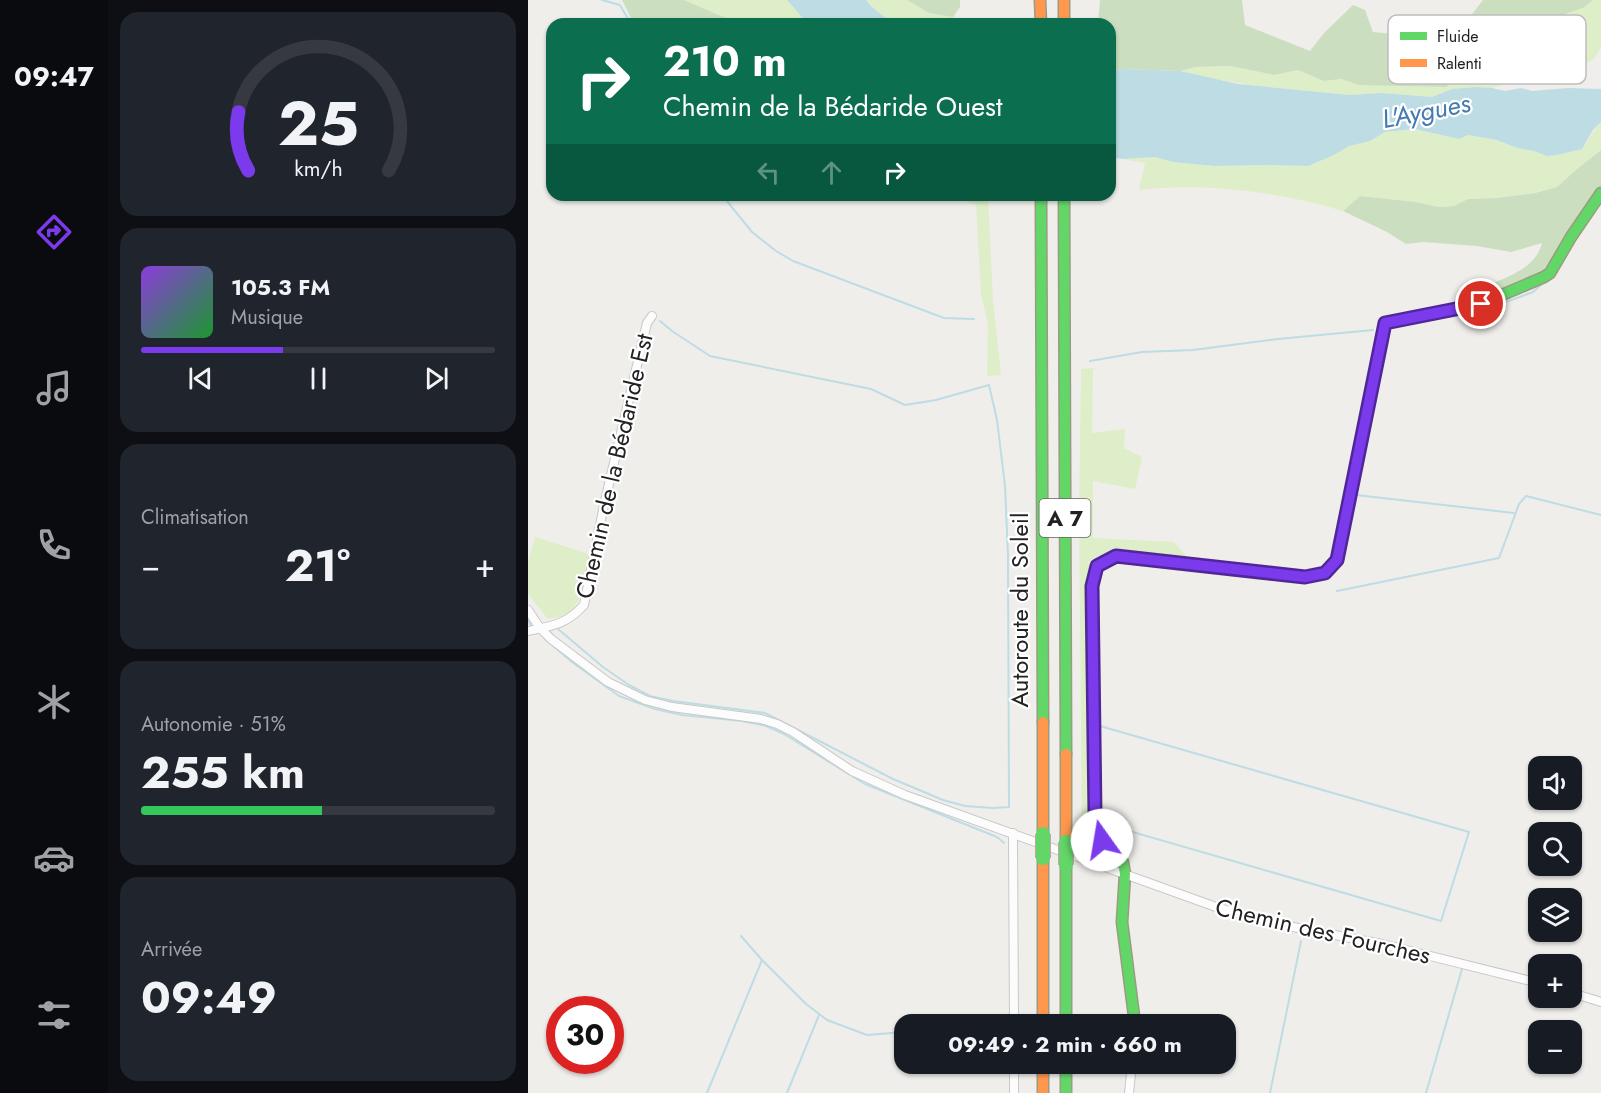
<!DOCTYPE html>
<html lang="fr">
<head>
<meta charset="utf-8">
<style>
  :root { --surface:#171b24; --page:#20242c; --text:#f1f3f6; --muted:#9ea1a6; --line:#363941; --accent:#7c3aed }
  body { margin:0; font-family:Jost,sans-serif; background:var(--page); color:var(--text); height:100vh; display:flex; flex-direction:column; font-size:22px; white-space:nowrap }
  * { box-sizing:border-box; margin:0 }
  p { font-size:20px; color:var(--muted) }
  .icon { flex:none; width:33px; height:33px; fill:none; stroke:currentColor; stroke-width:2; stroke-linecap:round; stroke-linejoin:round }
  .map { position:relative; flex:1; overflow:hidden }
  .side { display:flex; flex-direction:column; gap:12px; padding:12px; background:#0d0f14; width:420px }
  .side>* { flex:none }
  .guide { position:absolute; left:18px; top:18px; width:570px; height:183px; border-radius:18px; box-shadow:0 2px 4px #0004; background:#0b6e4f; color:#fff; overflow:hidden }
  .tools { position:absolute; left:1000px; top:756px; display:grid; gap:12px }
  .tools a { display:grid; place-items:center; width:54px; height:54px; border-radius:12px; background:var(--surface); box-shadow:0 2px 4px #0004; font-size:30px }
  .speed { position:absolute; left:18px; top:996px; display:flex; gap:12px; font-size:30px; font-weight:700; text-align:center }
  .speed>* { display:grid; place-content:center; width:78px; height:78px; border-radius:50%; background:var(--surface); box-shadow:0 2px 4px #0004; line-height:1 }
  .speed .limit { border:9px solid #d22; background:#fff; color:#111 }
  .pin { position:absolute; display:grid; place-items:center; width:51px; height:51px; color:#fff; margin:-26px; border:3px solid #fff; border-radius:50%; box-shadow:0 2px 6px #0007 }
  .me { position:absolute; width:66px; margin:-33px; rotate:347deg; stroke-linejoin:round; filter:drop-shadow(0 0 4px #0008) }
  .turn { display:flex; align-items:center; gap:21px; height:126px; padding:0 18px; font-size:27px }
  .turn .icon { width:78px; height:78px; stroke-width:2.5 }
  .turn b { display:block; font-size:42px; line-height:51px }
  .lanes { display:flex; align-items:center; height:57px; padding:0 18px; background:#0003; justify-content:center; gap:30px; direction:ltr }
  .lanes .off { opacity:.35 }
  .big { font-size:45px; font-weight:700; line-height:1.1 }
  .side .card { flex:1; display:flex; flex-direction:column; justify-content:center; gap:9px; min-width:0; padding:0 21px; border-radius:18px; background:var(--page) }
  .side .dial { align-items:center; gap:0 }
  .dial svg { height:156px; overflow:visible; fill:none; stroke:var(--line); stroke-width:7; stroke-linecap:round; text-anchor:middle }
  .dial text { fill:var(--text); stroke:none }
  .song { display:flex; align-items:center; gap:18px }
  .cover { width:72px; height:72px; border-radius:9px; background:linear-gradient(135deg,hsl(270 70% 55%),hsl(130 70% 35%)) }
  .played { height:6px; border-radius:3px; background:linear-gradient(90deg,var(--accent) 40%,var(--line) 40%) }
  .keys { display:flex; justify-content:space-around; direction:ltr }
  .heat { display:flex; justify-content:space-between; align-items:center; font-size:33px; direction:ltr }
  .charge { height:9px; border-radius:4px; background:linear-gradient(90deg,#34c759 51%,var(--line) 0) }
  .trip { position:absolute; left:366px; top:1014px; width:342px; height:60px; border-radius:18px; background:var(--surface); box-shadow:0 2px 4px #0004; font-weight:700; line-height:60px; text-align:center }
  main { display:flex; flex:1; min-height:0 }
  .menu { display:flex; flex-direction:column; width:108px; justify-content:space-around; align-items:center; background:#090b0e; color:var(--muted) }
  .menu .icon { width:42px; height:42px }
  .menu .active { color:var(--accent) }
  .menu b { font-size:27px; color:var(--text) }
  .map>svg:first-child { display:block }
  .grass { fill:#ddeec9 }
  .forest { fill:#cbdfc0 }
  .water { fill:#bddce4 }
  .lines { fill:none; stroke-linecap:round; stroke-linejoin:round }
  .stream { stroke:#bddce4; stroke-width:2 }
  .street-casing { stroke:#c9c8c7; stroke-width:10 }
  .fast-casing { stroke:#9a9c81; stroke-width:13 }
  .slow-casing { stroke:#9a9c81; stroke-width:13 }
  .street { stroke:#fdfcfc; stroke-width:8 }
  .fast { stroke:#63d668; stroke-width:10 }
  .slow { stroke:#ff974d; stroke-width:10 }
  .fast-bridge-casing { stroke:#c7a0ac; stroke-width:16; stroke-linecap:butt }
  .fast-bridge { stroke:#63d668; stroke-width:14 }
  .route-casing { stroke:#51269a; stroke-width:15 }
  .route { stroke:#7c3aed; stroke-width:10 }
  .labels { text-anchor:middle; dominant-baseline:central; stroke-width:4.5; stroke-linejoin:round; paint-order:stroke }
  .shield { fill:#fff; stroke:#646464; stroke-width:1.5 }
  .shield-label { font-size:22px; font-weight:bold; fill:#222 }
  .street-label { font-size:24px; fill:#222; stroke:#fff }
  .water-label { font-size:26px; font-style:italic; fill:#457ab0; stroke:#fff }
  .key { fill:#fff; stroke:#bdbdbd; stroke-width:1.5 }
  .key-label { font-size:16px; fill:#222 }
</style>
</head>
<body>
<main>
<nav class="menu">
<b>09:47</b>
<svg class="icon active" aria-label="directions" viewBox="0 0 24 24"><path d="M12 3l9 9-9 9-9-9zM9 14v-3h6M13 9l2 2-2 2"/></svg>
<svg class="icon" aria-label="music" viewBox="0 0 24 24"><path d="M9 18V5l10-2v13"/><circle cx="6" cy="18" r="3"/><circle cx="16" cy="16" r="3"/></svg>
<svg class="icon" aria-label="phone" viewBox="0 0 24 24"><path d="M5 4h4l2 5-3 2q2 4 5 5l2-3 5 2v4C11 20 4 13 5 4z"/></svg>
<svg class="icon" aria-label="climate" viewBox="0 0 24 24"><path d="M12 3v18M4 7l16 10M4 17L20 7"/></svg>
<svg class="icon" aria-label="car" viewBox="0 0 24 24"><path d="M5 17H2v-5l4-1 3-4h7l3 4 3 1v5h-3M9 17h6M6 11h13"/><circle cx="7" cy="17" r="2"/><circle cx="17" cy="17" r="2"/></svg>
<svg class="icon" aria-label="filters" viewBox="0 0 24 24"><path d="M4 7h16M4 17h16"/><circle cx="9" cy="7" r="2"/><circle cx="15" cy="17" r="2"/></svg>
</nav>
<section class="side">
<div class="card dial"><svg viewBox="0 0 100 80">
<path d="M14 69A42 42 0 1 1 86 69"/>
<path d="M14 69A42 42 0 0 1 9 39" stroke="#7c3aed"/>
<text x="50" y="56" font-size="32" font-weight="700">25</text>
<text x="50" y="72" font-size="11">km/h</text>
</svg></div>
<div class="card">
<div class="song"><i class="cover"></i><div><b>105.3 FM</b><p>Musique</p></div></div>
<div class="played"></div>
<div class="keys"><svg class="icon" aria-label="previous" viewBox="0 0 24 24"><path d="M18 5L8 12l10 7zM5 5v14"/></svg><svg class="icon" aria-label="pause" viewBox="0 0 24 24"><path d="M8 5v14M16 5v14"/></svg><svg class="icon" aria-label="next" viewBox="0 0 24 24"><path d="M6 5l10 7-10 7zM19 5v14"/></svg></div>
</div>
<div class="card"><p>Climatisation</p>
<div class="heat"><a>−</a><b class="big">21°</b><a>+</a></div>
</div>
<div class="card"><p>Autonomie · 51%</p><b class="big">255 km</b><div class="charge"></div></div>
<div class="card"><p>Arrivée</p><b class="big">09:49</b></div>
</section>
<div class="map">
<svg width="1073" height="1093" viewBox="0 0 1073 1093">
  <rect width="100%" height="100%" fill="#f0eeeb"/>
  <!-- grass -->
  <g class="grass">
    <polygon points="156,0 259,0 280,24 212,24"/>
    <polygon points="338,0 379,0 401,13 425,17 441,24 365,24 343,6"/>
    <polygon points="1065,0 1073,0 1073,48 1066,59 1059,63 1047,66 1039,73 1031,77 1028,73 1010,79 998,78 964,88 948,87 924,89 904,97 854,93 822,95 728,86 675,77 652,71 667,67 702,66 746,75 770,70 796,81 813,79 831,85 938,73 955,63 959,55 972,44 989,35 1020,28 1037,14 1055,8"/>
    <path d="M1072,122H1073V150L1049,169L1029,187L1006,193L969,198L940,199L926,206L911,207L888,202L832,196L815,211C751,192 677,182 611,190L617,163L594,159L627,157L645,162L686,166L738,165L780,166L806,155L821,146L842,141L857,132L887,129L931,139L940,135L969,140L989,148L1006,151L1019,156L1029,155L1054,149Z"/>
    <polygon points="422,195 460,195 465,300 473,375 459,376 460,324 453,295 448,205"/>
    <polygon points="567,368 565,370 564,433 597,429 596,448 614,457 607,489 565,481 565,538 646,542 659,557 581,551 564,559 560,579 563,822 569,841 564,849 554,840 551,516 553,369"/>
    <path d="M7,537L61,554C58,575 58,601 38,614C33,617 25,618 20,619L0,594V561Z"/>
  </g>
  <!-- forest -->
  <g class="forest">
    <polygon points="94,0 156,0 212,24 108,24 103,18"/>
    <polygon points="379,0 432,0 432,7 425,17 401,13"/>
    <polygon points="572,0 714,0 717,25 782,51 796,33 825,5 837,10 845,32 922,40 931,31 955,0 1065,0 1055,8 1037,14 1020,28 989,35 972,44 959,55 955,63 918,87 831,85 813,79 796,81 770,70 746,75 702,66 667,67 652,71 596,69 582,70 582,24 570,24"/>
    <path d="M1073,150V186L1024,260L1013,273L948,302L930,294C957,285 1007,275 1014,243L983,252L949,246L895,242L878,244L859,232L815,211L832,196L888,202L911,207L926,206L940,199L969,198L1007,193L1029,187L1049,169Z"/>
  </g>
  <!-- water -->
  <g class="water">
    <polygon points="259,0 338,0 343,6 365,24 280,24"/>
    <polygon points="596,69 652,71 710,84 822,95 854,93 904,97 924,89 948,87 964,88 977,91 993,88 1004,91 1040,88 1073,89 1073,122 1065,130 1054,149 1029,155 1019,156 1006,151 989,148 969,140 940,135 931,139 887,129 857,132 842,141 821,146 806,155 780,166 738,165 686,166 645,162 627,157 594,159 582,157 582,70"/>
  </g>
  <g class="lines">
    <!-- stream -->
    <g class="stream">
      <polyline points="74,0 92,5 103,24"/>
      <polyline points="194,195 224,232 248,251 265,261 416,318 446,319"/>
      <polyline points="859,328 962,308 1005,292 1015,283"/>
      <polyline points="562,361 614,352 665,350 750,339 845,330"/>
      <polyline points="828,495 986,513"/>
      <polyline points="809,591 971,558 991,504 998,496 1073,515"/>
      <polyline points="0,620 3,626"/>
      <polyline points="30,629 75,667 101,685 122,696 145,701 237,713 365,779 415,800 437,806 465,808 481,807 480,555 477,486 469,420 461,385 408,400 377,405 343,389 182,356 144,331 132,321"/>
      <polyline points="16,638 44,662 91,696 127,709 154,715 214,721 238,726 256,734 337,784 469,837 476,843"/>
      <polyline points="572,726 941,832 913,921 577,824"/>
      <polyline points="213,936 234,960 278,1004 299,1020 339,1035 376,1032"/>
      <polyline points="1064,995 1073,998"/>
      <polyline points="179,1093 234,960"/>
      <polyline points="259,1093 291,1015"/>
      <polyline points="742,1093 773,941"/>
      <polyline points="898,1093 934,969"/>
    </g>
    <!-- street casing -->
    <g class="street-casing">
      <g id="street">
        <polyline points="0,610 12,628 23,639 80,682 117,700 144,707 233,719 249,724 265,732 324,771 377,795 688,907 744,923 854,944 1011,983"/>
        <path d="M0,631C24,626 39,624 56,605L76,505L119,323L124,316"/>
        <polyline points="485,833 486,1024"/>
        <path d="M558,860C567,851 573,844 575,831"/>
        <polyline points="1044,993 1073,1002"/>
        <polyline points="486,1093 486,1064"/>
        <polyline points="601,1093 604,1064"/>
      </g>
    </g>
    <!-- fast casing -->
    <g class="fast-casing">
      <g id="fast">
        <polyline points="513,195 515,722"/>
        <polyline points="536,195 538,754"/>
        <polyline points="898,315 953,304 1016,277 1022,273 1043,237 1073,193"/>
        <polyline points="538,865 538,1024"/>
        <polyline points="607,1024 594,922 597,874 595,862 575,831 567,814 564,586 569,566 588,556 731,572"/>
        <polyline points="538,1064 538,1093"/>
      </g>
    </g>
    <!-- slow casing -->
    <g class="slow-casing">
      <g id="slow">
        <polyline points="512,0 513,24"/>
        <polyline points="536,0 536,24"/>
        <polyline points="731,572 777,577 797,573 809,559 857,323 898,315"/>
        <polyline points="515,722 515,834"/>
        <polyline points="538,754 538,842"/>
        <polyline points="515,858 515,1024"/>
        <polyline points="515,1064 515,1093"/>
      </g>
    </g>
    <!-- street -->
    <use href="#street" class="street"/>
    <!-- fast -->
    <use href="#fast" class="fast"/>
    <!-- slow -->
    <use href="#slow" class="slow"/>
    <!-- fast-bridge casing -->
    <g class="fast-bridge-casing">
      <g id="fast-bridge">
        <polyline points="515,834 515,858"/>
        <polyline points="538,842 538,865"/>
      </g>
    </g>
    <!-- fast-bridge -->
    <use href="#fast-bridge" class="fast-bridge"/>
  </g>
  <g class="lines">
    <!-- route casing -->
    <g class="route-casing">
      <polyline id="route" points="574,840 575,831 567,814 564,586 569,566 588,556 777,577 797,573 809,560 857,323 953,304"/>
    </g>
    <!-- route -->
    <use href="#route" class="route"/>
  </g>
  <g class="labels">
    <!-- shield labels -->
    <rect class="shield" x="511.5" y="499" width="51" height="38" rx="4.5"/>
    <g class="shield-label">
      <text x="537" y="518">A 7</text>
    </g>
    <!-- street labels -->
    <g class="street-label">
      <text transform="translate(86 466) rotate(-77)">Chemin de la Bédaride Est</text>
      <text transform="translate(491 610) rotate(-90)">Autoroute du Soleil</text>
      <text transform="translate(795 931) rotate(13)">Chemin des Fourches</text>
    </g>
    <!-- water labels -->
    <g class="water-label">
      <text transform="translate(898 111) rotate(-11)">L'Aygues</text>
    </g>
  </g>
  <!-- legend -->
  <rect x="860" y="15" width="198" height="69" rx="9" class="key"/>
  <rect x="872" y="32" width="27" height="8" fill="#63d668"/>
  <rect x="872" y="59" width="27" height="8" fill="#ff974d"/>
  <g class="key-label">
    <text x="909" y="42">Fluide</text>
    <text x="909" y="69">Ralenti</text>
  </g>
</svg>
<div class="tools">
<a><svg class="icon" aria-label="sound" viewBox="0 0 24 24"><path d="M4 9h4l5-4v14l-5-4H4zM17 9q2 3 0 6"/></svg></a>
<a><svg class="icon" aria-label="search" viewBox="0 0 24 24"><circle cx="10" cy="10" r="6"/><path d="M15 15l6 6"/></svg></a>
<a><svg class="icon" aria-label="layers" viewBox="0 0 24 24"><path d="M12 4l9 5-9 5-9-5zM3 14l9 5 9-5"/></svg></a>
<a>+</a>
<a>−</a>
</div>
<div class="speed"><div class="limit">30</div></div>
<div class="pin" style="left:953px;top:304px;background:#d93025"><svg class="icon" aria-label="arrive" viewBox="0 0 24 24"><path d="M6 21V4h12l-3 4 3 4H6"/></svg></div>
<svg class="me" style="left:574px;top:840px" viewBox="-20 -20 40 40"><circle r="19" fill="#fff"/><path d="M0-13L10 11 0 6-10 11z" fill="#7c3aed"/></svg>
<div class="trip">09:49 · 2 min · 660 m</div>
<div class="guide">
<div class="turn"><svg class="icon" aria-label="right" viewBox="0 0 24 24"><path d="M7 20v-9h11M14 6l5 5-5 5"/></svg><div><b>210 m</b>Chemin de la Bédaride Ouest</div></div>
<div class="lanes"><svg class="icon off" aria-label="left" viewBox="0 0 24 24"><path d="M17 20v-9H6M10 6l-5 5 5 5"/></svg><svg class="icon off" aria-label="ahead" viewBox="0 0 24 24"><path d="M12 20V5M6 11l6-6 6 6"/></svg><svg class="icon" aria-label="right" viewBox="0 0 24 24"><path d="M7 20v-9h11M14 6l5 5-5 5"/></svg></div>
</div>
</div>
</main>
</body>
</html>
